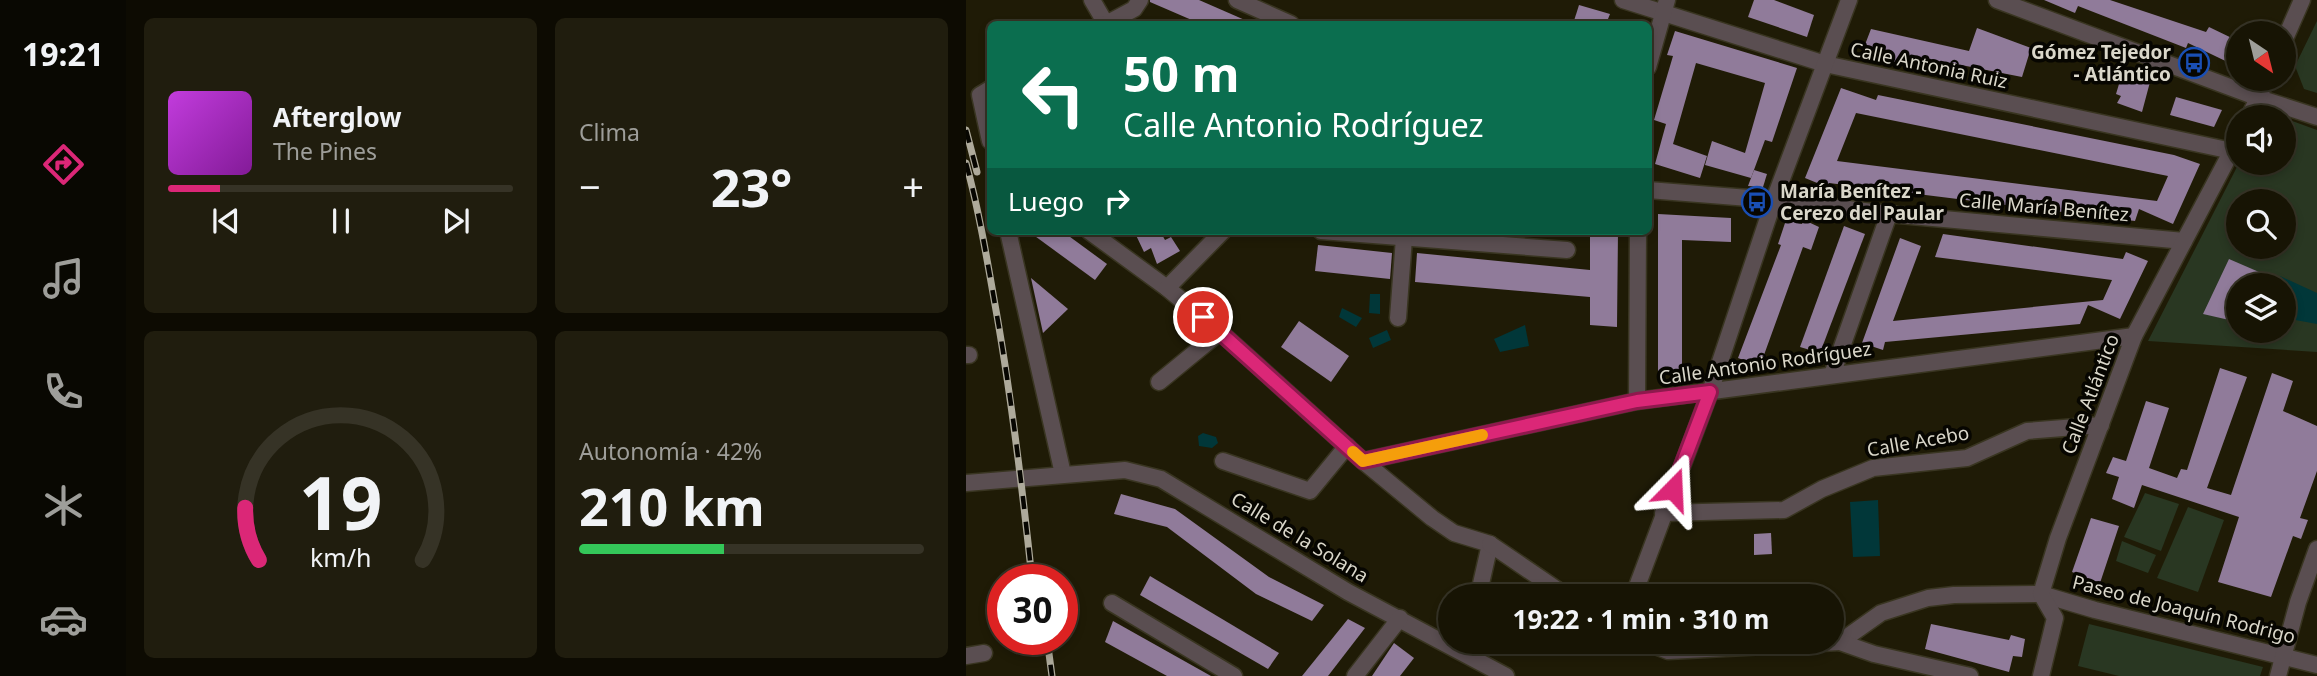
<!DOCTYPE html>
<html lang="es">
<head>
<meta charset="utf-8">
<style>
  :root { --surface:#171404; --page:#201d0e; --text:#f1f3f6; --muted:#9e9e9a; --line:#363326; --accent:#db2777 }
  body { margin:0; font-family:"Noto Sans",sans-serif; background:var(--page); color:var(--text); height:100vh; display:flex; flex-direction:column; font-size:26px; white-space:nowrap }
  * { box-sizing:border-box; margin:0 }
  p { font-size:23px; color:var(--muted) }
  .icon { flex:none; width:38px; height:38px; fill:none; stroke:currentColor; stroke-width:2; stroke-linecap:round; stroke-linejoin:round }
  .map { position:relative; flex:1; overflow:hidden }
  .sheet { display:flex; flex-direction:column; gap:18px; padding:18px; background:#0d0b02; width:840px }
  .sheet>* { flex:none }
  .hud { position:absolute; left:21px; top:21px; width:665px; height:214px; border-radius:10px; box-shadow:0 4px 10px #0003,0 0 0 2px var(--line); background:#0b6e4f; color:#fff; overflow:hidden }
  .needle { width:46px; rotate:145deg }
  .controls { position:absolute; left:1260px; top:21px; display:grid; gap:14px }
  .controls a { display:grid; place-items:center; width:70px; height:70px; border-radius:50%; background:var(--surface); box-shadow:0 4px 10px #0003,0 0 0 2px var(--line); font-size:35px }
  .speed { position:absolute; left:21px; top:564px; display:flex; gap:14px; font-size:35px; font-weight:700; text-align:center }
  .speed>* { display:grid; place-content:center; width:91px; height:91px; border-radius:50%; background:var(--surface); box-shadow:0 4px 10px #0003,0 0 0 2px var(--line); line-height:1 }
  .speed .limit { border:10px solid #d22; background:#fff; color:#111 }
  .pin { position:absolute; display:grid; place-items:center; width:60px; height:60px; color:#fff; margin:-30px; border:4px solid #fff; border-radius:50%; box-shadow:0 2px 7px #0007 }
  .me { position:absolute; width:77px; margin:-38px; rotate:21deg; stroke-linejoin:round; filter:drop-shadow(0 0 5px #0008) }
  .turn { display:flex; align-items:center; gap:24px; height:147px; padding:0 21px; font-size:32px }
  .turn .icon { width:91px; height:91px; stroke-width:2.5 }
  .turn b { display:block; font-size:49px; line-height:60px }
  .then { display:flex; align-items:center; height:66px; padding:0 21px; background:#0003; gap:14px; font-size:26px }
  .big { font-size:52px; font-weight:700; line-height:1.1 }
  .sheet .widget { flex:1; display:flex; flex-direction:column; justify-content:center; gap:10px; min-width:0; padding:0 24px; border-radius:10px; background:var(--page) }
  .sheet .dial { align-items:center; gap:0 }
  .dial svg { height:182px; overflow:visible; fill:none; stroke:var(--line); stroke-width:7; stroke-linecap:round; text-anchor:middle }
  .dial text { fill:var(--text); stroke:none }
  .song { display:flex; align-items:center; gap:21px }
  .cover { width:84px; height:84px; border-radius:10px; background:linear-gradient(135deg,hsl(290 70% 55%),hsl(290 70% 35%)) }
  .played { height:7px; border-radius:4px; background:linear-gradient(90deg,var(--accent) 15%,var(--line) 15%) }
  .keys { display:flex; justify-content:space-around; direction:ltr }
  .heat { display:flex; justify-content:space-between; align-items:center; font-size:38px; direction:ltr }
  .charge { height:10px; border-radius:5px; background:linear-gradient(90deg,#34c759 42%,var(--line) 0) }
  .sheet .tiles { flex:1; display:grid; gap:18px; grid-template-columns:repeat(2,1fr) }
  .trip { position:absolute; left:472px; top:584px; width:406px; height:70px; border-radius:35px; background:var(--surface); box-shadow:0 4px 10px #0003,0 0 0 2px var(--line); font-weight:700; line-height:70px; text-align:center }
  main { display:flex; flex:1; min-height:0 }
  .menu { display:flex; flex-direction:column; width:126px; justify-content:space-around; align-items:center; background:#090802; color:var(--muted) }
  .menu .icon { width:49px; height:49px }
  .menu .active { color:var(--accent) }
  .menu b { font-size:32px; color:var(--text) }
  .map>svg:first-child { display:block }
  .green { fill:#293722; fill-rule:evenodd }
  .water { fill:#013739 }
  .building { fill:#907b9a; fill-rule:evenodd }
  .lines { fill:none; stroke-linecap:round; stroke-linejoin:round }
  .street-casing { stroke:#393521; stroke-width:19 }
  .street { stroke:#5a4e51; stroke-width:16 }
  .rail-casing { stroke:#aeaa9b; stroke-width:7 }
  .rail { stroke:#070601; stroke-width:4.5; stroke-dasharray:13; stroke-linecap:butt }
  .route-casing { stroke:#8e194d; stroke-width:18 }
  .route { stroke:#db2777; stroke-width:12 }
  .slow { stroke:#f59e0b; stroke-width:12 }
  .labels { text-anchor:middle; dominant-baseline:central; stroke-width:7; stroke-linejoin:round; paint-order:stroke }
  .poi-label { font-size:19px; font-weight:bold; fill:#dad7ca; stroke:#070601; text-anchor:end }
  .street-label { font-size:19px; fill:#dad7ca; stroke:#070601 }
</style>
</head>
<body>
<main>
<nav class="menu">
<b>19:21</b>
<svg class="icon active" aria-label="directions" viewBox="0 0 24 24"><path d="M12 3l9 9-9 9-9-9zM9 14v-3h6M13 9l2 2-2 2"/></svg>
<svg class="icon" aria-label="music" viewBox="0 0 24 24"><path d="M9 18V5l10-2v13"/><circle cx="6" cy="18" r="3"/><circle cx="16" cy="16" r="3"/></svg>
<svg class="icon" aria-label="phone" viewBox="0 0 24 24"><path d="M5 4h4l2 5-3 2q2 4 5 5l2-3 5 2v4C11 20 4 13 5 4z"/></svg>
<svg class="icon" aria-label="climate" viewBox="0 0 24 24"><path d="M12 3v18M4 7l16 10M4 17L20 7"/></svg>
<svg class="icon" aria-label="car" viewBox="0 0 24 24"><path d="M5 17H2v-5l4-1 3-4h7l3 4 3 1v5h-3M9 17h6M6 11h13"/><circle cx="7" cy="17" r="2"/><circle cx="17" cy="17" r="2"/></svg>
</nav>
<section class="sheet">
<div class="tiles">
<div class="widget">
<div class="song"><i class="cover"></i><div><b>Afterglow</b><p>The Pines</p></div></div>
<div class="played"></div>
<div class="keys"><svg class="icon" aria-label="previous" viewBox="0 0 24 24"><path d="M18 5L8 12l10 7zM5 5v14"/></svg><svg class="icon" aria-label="pause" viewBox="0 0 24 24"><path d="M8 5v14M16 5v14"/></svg><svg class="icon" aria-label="next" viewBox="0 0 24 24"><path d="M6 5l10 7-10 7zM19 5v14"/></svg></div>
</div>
<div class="widget"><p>Clima</p>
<div class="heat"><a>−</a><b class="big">23°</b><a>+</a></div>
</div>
<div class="widget dial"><svg viewBox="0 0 100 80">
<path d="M14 69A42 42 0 1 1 86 69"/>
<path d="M14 69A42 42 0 0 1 8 46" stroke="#db2777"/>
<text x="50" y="56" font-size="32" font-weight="700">19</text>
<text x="50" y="72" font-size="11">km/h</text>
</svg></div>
<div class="widget"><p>Autonomía · 42%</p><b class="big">210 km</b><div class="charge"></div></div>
</div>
</section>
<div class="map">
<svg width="1351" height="676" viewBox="0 0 1351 676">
  <rect width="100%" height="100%" fill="#1f1b06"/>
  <!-- green -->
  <g class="green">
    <polygon points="1351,21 1351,93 1338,89 1329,66"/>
    <path d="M1318,118L1351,130V352L1182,341L1273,163H1318ZM1272,201H1318V247H1272ZM1272,285H1318V331H1272Z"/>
    <polygon points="1179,493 1213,504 1195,551 1158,537"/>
    <polygon points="1222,507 1258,520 1232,592 1191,578"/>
    <polygon points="1156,541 1190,555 1182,573 1150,561"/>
    <polygon points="1123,624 1297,667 1294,676 1153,676 1112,666"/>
  </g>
  <!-- water -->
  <g class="water">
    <polygon points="1314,276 1351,293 1351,324 1318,318 1318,285 1312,285"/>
    <polygon points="404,294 414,294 414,314 403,313"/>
    <polygon points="376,308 396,318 390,327 373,317"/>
    <polygon points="559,325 563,346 534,352 528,339"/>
    <polygon points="421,330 425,340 407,348 403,338"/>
    <polygon points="237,433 250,437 252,443 246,448 233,446 232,436"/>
    <polygon points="912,500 914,556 887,557 884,502"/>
  </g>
  <!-- building -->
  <g class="building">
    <polygon points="184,0 233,0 288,24 235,24 184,2"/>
    <polygon points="788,0 808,0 848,15 841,37 782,17"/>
    <polygon points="1078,0 1144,0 1240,32 1243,27 1272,41 1272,67 1222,43 1220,48 1112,6 1109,13"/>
    <polygon points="613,5 644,14 640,24 607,24"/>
    <polygon points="1011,28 1065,48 1056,77 985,63 982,73 895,55 905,29 1003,51"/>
    <polygon points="709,31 831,68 806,142 799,140 785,178 739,165 746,141 779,153 799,83 730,63 707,144 741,156 734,178 689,164 700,124 688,120 707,56 701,55"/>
    <polygon points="1156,74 1184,82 1176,112 1151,103 1155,96 1150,94"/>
    <path d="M875,88L910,100L912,95L1208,155L1234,164L1207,224L1173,209L1169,221L863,183L861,187L839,178ZM890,113L1202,176L1191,201L871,161Z"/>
    <polygon points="1210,97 1256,110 1248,127 1204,115"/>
    <polygon points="788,170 801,174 797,187 782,186"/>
    <polygon points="692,214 765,218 765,242 716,240 716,375 692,375"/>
    <polygon points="820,220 836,224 838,220 853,227 845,250 837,247 794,366 772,358 815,245 812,244"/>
    <polygon points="878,226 899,234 854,353 834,347"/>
    <polygon points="62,231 96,231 141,264 129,280"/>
    <polygon points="168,231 194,231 199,240 205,237 214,251 191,264 185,248 178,252"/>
    <polygon points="624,231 652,231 651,327 624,325 624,297 449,282 451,253 624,270"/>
    <polygon points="977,234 1157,259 1160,252 1182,261 1154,319 1122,305 1114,324 919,342 917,350 896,343 934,238 955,246 927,321 1137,300 1146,280 969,257"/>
    <polygon points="352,245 426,253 424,279 349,271"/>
    <polygon points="1263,259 1300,275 1296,285 1272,285 1272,322 1237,314"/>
    <polygon points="65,278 102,309 77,333"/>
    <polygon points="333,321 383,356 365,382 315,347"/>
    <polygon points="1254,368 1281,377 1241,488 1265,495 1306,373 1327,381 1317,411 1351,426 1351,471 1334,518 1342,520 1335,539 1327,536 1305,597 1252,582 1273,517 1176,485 1168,508 1146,499 1153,477 1140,473 1147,457 1160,461 1180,401 1203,408 1183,468 1211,478 1215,469 1221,470"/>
    <polygon points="155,494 209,509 303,577 358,605 346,621 290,594 201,527 148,514"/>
    <polygon points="1125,518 1153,526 1134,583 1106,572"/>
    <polygon points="805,533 806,554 788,555 788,534"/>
    <polygon points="184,576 313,653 302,669 174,595"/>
    <polygon points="382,619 399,628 362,676 336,676"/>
    <polygon points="147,621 245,676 201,676 139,642"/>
    <polygon points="965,624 1043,640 1045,635 1059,639 1056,657 1047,656 1043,672 959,649"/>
    <polygon points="428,643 448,658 434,676 406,676"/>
  </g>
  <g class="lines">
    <!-- street casing -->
    <g class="street-casing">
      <g id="street">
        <polyline points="126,0 140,24"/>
        <polyline points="271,0 325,24"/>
        <polyline points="657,0 859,64 1266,151"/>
        <polyline points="1031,0 1293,98 1351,117"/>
        <polyline points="140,24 168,9 174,0"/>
        <polyline points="1318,41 1336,0"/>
        <polyline points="682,67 701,0"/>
        <polyline points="24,89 14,95 24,141"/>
        <polyline points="1283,117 1301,79"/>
        <polyline points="682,190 808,200 923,214 1218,241"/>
        <polyline points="42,231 97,474"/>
        <polyline points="123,231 201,288 254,332 397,461 466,518 488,533 524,544 512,597"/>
        <polyline points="355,231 601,250"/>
        <polyline points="201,288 257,231"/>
        <polyline points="432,318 438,238"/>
        <polyline points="0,355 3,355"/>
        <polyline points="866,375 923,214"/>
        <polyline points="193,382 254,332"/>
        <polyline points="671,401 672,231"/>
        <polyline points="257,461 344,491 381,446"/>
        <polyline points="397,461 671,401 1168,336"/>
        <polyline points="0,483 159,470 195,479 382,592 540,676"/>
        <polyline points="697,513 818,510 856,489 907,468 1001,458 1061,431 1135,425"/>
        <polyline points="524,544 602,597"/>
        <polyline points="667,597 744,392 808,200 883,0"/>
        <polyline points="146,603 268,676"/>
        <polyline points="679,642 702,651 874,642 915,613 962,598 988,595 1075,594 1129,610 1351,665"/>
        <polyline points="874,642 908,654 1004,676"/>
        <polyline points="0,656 18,653"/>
        <polyline points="389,676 434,618"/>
        <polyline points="1075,676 1089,618 1075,594 1092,538 1168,336 1272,139"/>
        <polyline points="1312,676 1332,602 1351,549"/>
      </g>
    </g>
    <!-- street -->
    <use href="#street" class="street"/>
    <!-- rail casing -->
    <g class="rail-casing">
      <g id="rail">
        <polyline points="0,130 11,172"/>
        <path d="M0,163C12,207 20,253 28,299C45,392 56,485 66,579"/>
        <polyline points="81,639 86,676"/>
      </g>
    </g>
    <!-- rail -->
    <use href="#rail" class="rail"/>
  </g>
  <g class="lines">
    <!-- route casing -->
    <g class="route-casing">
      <polyline id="route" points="237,317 397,461 671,401 744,392 707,489"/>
    </g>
    <!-- route -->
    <use href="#route" class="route"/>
    <!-- slow -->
    <polyline class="slow" points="387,452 397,461 516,435"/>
  </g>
  <!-- icons -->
  <defs>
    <g id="bus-ring" transform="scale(1.575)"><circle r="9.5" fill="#070601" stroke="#1a4fb4" stroke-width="1.5"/><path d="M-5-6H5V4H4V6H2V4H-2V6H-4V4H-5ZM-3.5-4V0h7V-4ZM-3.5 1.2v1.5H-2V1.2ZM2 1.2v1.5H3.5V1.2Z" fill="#1a4fb4"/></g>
  </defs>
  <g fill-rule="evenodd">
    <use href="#bus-ring" x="1228" y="63"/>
    <use href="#bus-ring" x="791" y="202"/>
  </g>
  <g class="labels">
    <!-- poi labels -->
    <g class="poi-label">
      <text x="1205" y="52">Gómez Tejedor<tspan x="1205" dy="22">- Atlántico</tspan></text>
      <text x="814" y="191" text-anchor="start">María Benítez -<tspan x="814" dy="22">Cerezo del Paular</tspan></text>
    </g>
    <!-- street labels -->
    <g class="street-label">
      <text transform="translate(963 65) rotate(12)">Calle Antonia Ruiz</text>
      <text transform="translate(1078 207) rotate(5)">Calle María Benítez</text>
      <text transform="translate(799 363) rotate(-8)">Calle Antonio Rodríguez</text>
      <text transform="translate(1124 394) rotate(-69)">Calle Atlántico</text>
      <text transform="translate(952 441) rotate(-10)">Calle Acebo</text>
      <text transform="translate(334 537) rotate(31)">Calle de la Solana</text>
      <text transform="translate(1218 609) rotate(14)">Paseo de Joaquín Rodrigo</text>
    </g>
  </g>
</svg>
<div class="controls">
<a><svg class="needle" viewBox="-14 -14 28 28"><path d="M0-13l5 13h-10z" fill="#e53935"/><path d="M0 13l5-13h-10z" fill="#9e9e9a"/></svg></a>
<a><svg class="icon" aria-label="sound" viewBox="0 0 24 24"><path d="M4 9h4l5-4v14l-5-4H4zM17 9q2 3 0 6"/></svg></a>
<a><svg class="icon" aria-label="search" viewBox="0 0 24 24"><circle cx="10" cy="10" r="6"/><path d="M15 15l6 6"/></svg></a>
<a><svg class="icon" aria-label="layers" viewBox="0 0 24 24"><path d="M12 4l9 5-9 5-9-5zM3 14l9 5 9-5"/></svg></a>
</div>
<div class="speed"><div class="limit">30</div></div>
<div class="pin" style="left:237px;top:317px;background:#d93025"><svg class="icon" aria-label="arrive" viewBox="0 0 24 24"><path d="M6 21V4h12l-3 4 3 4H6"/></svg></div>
<svg class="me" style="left:707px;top:489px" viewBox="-20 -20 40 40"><path d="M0-17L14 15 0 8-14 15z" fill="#db2777" stroke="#fff" stroke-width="4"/></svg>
<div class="trip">19:22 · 1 min · 310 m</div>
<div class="hud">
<div class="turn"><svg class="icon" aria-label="left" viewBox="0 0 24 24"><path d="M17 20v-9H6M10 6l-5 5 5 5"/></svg><div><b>50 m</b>Calle Antonio Rodríguez</div></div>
<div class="then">Luego<svg class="icon" aria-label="right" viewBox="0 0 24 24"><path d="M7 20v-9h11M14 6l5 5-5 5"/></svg></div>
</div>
</div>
</main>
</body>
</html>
